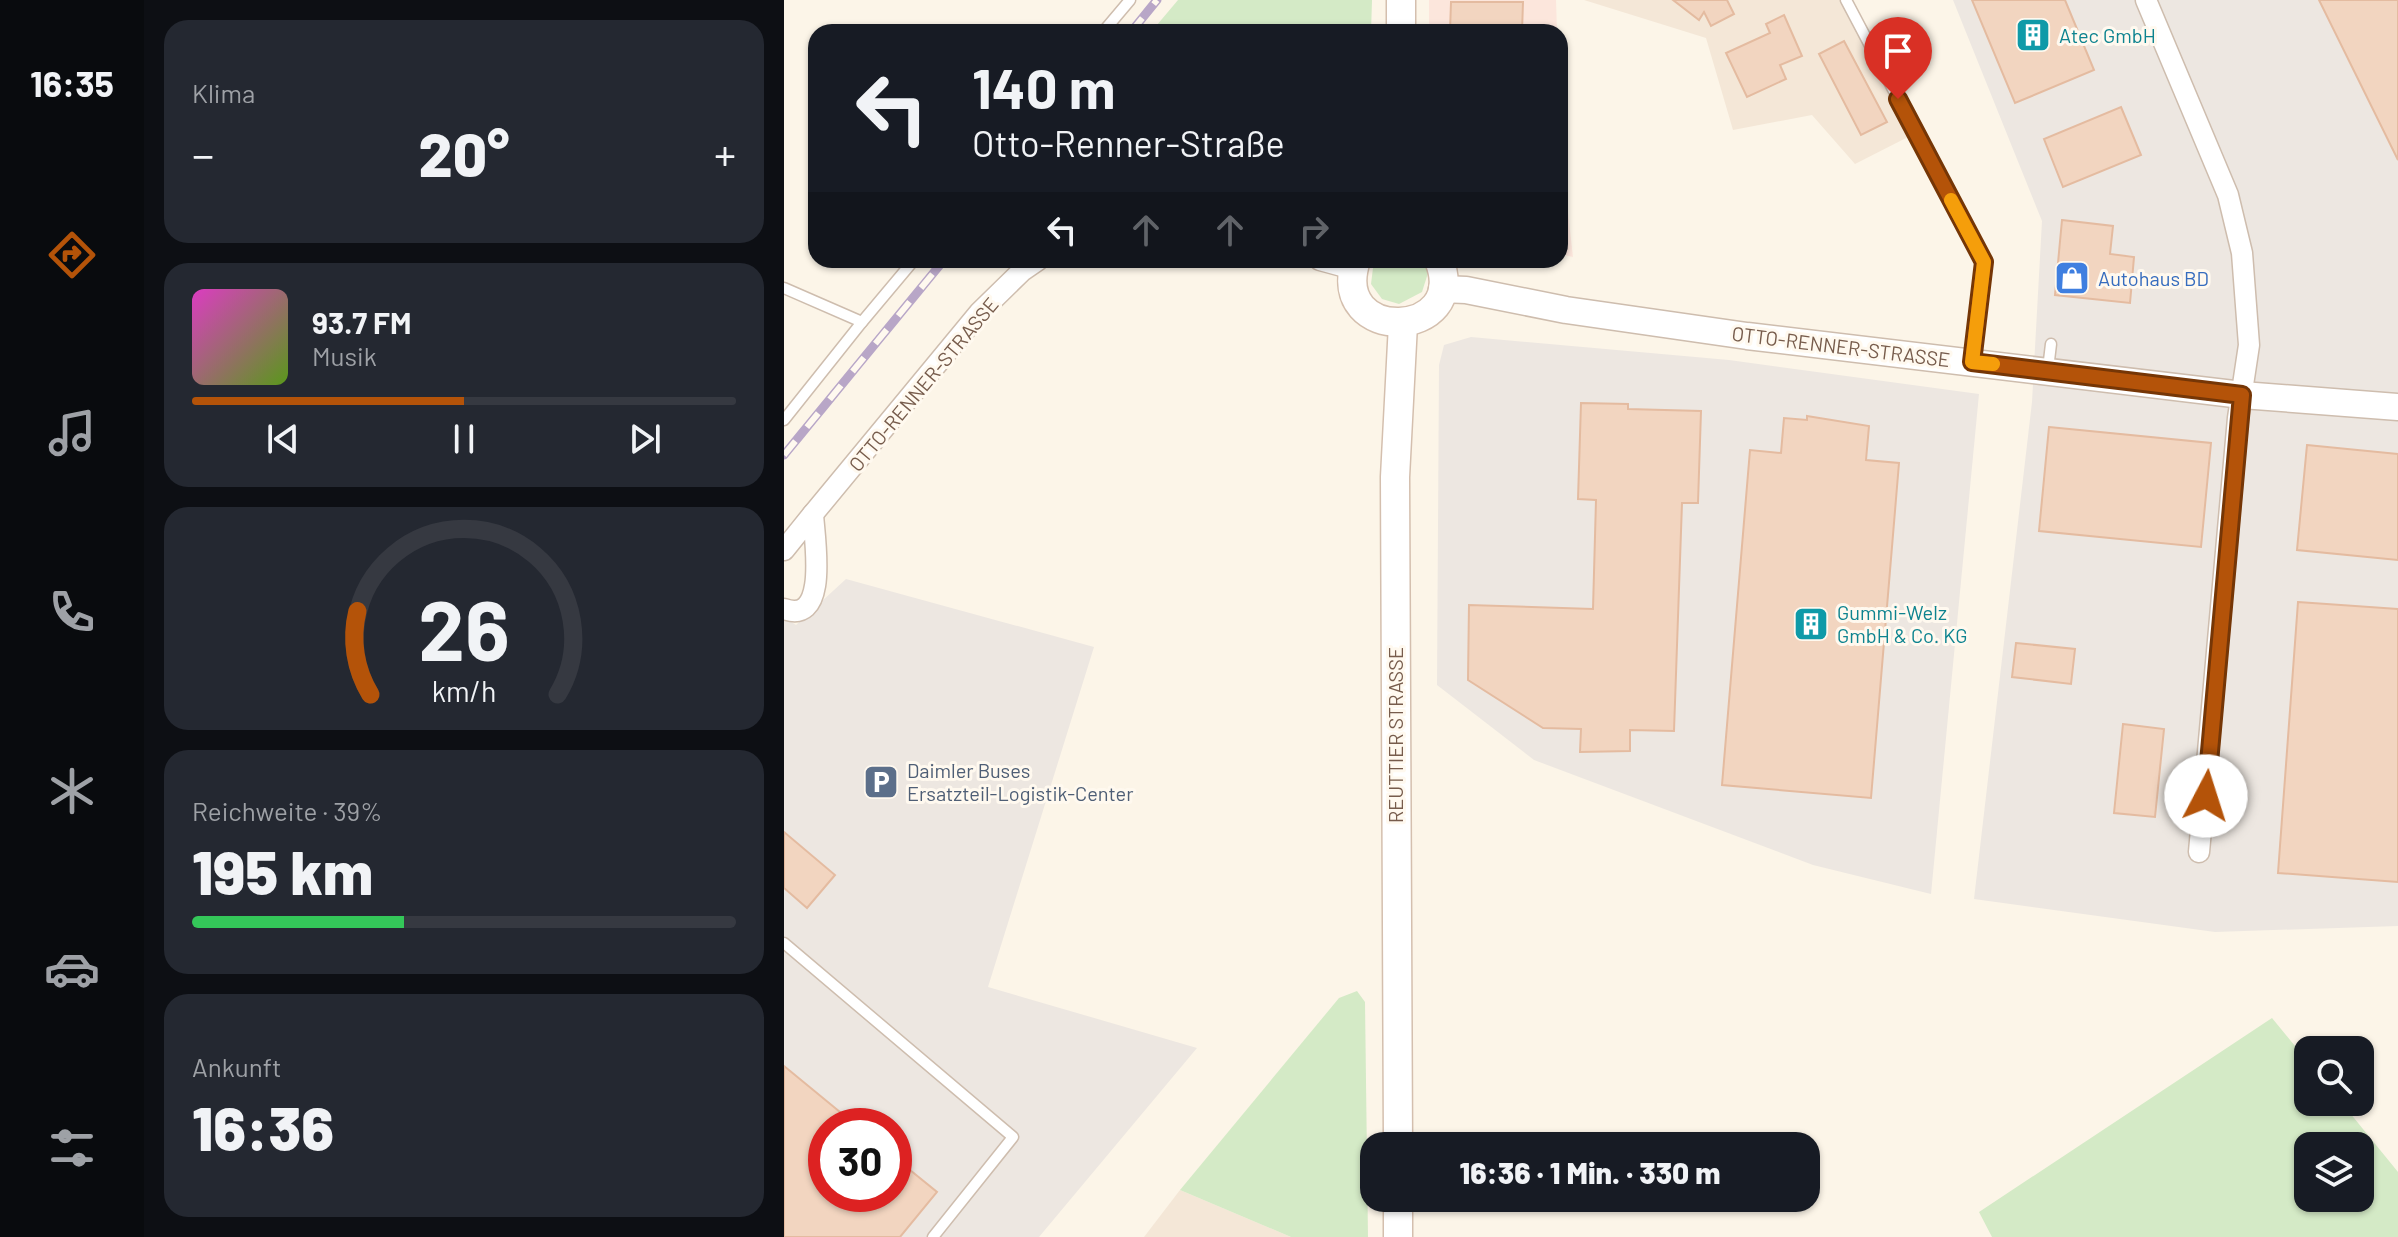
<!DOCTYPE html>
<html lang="de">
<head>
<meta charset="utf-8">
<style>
  :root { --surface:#171b24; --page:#242831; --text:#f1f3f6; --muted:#9ea1a6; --line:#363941; --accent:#b45309 }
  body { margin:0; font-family:Barlow,sans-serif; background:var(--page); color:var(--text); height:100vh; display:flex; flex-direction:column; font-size:30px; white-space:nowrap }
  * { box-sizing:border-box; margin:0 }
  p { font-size:26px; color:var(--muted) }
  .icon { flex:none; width:44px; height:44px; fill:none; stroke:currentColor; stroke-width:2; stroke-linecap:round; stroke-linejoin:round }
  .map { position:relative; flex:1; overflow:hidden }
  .drawer { display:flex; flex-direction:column; gap:20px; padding:20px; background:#0d0f14; width:640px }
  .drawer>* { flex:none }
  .hud { position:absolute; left:24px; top:24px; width:760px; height:244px; border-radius:24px; box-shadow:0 2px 6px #0004; background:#171b24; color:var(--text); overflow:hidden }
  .controls { position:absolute; left:1510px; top:1036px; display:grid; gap:16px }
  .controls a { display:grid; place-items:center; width:80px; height:80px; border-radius:16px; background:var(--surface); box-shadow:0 2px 6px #0004; font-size:40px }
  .speed { position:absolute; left:24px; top:1108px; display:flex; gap:16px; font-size:40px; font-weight:700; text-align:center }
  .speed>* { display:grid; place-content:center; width:104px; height:104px; border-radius:50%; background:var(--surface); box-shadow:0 2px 6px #0004; line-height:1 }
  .speed .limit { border:12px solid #d22; background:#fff; color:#111 }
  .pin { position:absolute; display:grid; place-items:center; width:68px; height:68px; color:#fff; margin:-82px -34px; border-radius:50% 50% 50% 0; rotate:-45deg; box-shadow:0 0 8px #0007 }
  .pin .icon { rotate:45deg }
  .me { position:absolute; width:88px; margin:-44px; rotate:5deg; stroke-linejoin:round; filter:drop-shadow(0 0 6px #0008) }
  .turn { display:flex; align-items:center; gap:28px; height:168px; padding:0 32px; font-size:36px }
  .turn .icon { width:104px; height:104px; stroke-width:2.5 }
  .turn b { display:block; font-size:56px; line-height:68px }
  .lanes { display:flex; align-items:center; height:76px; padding:0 32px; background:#0003; justify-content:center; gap:40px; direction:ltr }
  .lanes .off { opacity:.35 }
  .big { font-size:60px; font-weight:800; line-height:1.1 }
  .drawer .card { flex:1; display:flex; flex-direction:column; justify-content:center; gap:12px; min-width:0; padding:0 28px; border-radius:24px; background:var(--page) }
  .drawer .dial { align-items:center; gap:0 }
  .dial svg { height:208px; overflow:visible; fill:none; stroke:var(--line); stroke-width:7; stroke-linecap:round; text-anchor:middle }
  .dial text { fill:var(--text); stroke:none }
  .song { display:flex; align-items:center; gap:24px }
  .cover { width:96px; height:96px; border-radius:12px; background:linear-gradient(135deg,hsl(310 70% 55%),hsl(90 70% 35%)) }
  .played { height:8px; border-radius:4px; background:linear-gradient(90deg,var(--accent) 50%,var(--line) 50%) }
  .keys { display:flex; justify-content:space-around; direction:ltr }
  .heat { display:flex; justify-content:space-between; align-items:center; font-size:44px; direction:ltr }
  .charge { height:12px; border-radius:6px; background:linear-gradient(90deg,#34c759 39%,var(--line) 0) }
  .trip { position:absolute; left:576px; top:1132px; width:460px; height:80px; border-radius:24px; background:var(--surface); box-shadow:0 2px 6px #0004; font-weight:800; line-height:80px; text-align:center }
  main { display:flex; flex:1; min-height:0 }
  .tabs { display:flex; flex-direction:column; width:144px; justify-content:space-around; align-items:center; background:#090b0e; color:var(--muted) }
  .tabs .icon { width:56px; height:56px }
  .tabs .selected { color:var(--accent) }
  .tabs b { font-size:36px; color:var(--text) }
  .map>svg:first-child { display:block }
  .residential { fill:#f4e7d7 }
  .commercial { fill:#fce6dc }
  .industrial { fill:#ede7e1; fill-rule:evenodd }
  .green { fill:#d4eac6; fill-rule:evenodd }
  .building { fill:#f2d5c0; stroke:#e4bba0; stroke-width:2 }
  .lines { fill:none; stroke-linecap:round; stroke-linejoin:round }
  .service-casing { stroke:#cebdae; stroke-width:13 }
  .minor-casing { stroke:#cebdae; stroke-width:23 }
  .tertiary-casing { stroke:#cebdae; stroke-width:29 }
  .secondary-casing { stroke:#d4bfae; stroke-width:31 }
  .service { stroke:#fff; stroke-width:10 }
  .minor { stroke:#fff; stroke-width:20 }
  .tertiary { stroke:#fff; stroke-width:26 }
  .secondary { stroke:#fff; stroke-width:28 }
  .rail-casing { stroke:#b8a6c7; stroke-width:9 }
  .rail { stroke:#fff9ef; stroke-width:6; stroke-dasharray:18; stroke-linecap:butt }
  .route-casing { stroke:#753606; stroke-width:20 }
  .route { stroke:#b45309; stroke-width:14 }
  .slow { stroke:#f59e0b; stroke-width:14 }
  .labels { text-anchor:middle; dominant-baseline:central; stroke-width:6; stroke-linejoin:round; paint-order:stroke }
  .culture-label { font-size:20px; fill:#0d838f; stroke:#fff9ef; text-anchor:start }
  .shop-label { font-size:20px; fill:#366cbe; stroke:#fff9ef; text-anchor:start }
  .street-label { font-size:20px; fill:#775c4c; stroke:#fff9ef }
  .service-label { font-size:20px; fill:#4e5e75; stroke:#fff9ef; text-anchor:start }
</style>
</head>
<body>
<main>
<nav class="tabs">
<b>16:35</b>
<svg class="icon selected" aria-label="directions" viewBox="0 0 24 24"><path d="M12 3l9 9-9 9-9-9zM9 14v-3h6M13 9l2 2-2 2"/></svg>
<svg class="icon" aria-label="music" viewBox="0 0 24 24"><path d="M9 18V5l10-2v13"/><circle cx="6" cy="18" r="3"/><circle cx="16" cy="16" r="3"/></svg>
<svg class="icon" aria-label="phone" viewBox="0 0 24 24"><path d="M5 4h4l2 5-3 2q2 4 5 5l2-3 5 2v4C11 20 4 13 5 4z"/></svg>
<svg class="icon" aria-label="climate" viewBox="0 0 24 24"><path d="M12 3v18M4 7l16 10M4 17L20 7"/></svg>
<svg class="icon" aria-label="car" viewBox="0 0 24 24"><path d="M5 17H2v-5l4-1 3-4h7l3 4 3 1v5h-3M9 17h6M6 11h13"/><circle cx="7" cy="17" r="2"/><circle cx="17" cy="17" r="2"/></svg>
<svg class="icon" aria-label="filters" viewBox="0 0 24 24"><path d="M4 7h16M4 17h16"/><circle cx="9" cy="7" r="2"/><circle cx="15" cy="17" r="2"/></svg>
</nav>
<section class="drawer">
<div class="card"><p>Klima</p>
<div class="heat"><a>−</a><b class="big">20°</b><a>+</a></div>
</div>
<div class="card">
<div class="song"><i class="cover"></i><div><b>93.7 FM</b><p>Musik</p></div></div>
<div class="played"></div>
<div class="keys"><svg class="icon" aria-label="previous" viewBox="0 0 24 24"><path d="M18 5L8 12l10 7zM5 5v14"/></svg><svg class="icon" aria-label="pause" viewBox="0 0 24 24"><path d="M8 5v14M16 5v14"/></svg><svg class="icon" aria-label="next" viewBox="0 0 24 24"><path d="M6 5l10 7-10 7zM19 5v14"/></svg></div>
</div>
<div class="card dial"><svg viewBox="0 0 100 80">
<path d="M14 69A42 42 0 1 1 86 69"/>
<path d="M14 69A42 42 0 0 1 9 37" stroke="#b45309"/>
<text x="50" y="56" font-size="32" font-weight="700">26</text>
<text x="50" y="72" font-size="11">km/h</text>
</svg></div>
<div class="card"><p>Reichweite · 39%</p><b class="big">195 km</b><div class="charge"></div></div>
<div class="card"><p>Ankunft</p><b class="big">16:36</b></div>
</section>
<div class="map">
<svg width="1614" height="1237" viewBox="0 0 1614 1237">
  <rect width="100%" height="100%" fill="#fcf5e8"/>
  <!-- residential -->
  <g class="residential">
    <polygon points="800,0 1057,0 1126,136 1071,164 1028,115 949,130 922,38"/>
    <polygon points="396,1190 507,1237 360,1237"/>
  </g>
  <!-- commercial -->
  <g class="commercial">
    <polygon points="645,0 772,0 773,32 645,32"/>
    <polygon points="776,141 789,257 776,254"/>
  </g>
  <!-- industrial -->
  <g class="industrial">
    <polygon points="1169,0 1614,0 1614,926 1431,932 1190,899 1248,402 1258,221"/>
    <polygon points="687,337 945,360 1195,394 1147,894 1029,865 750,760 653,685 655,365 660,345"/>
    <path d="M62,579L310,647L204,987L413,1048L255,1237H0V617L12,625ZM42,1126H110V1194H42Z"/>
  </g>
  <!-- green -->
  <g class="green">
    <polygon points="394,0 588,0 587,32 367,32"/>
    <polygon points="590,260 639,260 644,273 638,292 615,304 598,299 587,284"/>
    <polygon points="573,991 581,1002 584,1237 507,1237 396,1190 555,998"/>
    <path d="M1488,1018L1524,1062V1102H1557L1614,1172V1237H1208L1195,1212ZM1524,1146H1576V1198H1524Z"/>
  </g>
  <!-- building -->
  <g class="building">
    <polygon points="889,0 943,0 950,14 927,26 920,12 915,20"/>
    <polygon points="1188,0 1281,0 1310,70 1231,103"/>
    <polygon points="1535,0 1614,0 1614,160"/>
    <polygon points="667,2 739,2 738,32 666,32"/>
    <polygon points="1000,15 1018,56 996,65 1002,79 963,97 942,53 986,33 982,24"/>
    <polygon points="1060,41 1103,122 1077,135 1035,54"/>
    <polygon points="1337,107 1357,155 1279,187 1260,139"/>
    <polygon points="1278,220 1329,226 1326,254 1350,257 1346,303 1271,295"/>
    <polygon points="797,403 844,404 844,409 917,411 914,503 898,503 890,731 846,730 846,751 796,752 797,729 759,728 684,680 685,605 809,609 812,500 794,499"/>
    <polygon points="1023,416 1085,426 1082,460 1115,463 1087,798 938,785 966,450 997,453 1000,418 1023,420"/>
    <polygon points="1265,427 1427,443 1417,547 1255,531"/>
    <polygon points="1523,445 1614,454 1614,560 1513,550"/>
    <polygon points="1514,602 1614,609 1614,882 1494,873"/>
    <polygon points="1232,643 1291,649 1287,684 1228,677"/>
    <polygon points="1339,724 1380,729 1371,817 1330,813"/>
    <polygon points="0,832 51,875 23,908 0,888"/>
    <polygon points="0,1066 73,1126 42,1126 42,1194 110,1194 110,1157 153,1192 116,1237 0,1237"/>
  </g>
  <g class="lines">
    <!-- service casing -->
    <g class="service-casing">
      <g id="service">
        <polyline points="1062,0 1200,262 1188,362"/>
        <polyline points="319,32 346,0"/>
        <polyline points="0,288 78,322 130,260"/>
        <polyline points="1264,369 1267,344"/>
        <polyline points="0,420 78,322"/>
        <polyline points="0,943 229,1137 149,1237"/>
      </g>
    </g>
    <!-- minor casing -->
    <g class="minor-casing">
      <g id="minor">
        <polyline points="1362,0 1444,195 1458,253 1465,345 1454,418 1415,852"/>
        <polyline points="536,260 569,269"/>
        <polyline points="29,514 195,313 238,271 254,260"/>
        <path d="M0,550L29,514C30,536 46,626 0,609"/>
      </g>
    </g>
    <!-- tertiary casing -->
    <g class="tertiary-casing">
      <polyline id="tertiary" points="658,289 682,290 782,310 963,336 1458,395 1614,407"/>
    </g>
    <!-- secondary casing -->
    <g class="secondary-casing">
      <g id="secondary">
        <polyline points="617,32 617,0"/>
        <path d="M572,260C544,345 687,340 655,260"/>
        <polyline points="614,1146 611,477 619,324"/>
        <polyline points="614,1237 614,1198"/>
      </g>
    </g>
    <!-- service -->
    <use href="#service" class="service"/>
    <!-- minor -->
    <use href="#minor" class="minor"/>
    <!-- tertiary -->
    <use href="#tertiary" class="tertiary"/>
    <!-- secondary -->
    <use href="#secondary" class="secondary"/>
    <!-- rail casing -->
    <g class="rail-casing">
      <g id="rail">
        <polyline points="347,32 373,0"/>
        <polyline points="0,455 160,260"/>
      </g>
    </g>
    <!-- rail -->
    <use href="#rail" class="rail"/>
  </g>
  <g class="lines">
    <!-- route casing -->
    <g class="route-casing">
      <polyline id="route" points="1114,99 1200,262 1188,362 1458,395 1422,796"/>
    </g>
    <!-- route -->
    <use href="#route" class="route"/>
    <!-- slow -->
    <polyline class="slow" points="1167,200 1200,262 1188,362 1209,364"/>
  </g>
  <!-- icons -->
  <defs>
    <g id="building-square" transform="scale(1.8)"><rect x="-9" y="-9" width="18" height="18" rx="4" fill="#0f9aa8" stroke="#fff9ef"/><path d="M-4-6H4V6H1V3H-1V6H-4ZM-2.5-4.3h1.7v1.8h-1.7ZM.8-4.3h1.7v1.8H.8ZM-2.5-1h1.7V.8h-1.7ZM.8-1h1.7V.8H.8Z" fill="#fff"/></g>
    <g id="shop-square" transform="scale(1.8)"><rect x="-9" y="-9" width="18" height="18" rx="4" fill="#3f7fe0" stroke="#fff9ef"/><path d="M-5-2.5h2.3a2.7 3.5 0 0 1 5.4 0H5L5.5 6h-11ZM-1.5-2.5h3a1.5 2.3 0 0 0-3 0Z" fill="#fff"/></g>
    <g id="parking-square" transform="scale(1.8)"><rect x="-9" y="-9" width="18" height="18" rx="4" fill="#5c6f8a" stroke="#fff9ef"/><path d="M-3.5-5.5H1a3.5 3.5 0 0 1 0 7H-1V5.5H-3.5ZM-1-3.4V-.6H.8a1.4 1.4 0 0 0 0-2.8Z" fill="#fff"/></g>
  </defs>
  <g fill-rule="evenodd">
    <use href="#building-square" x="1249" y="35"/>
    <use href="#shop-square" x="1288" y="278"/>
    <use href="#building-square" x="1027" y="624"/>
    <use href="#parking-square" x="97" y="782"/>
  </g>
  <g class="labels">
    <!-- culture labels -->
    <g class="culture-label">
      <text x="1275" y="35">Atec GmbH</text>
      <text x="1053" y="612">Gummi-Welz<tspan x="1053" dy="23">GmbH &amp; Co. KG</tspan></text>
    </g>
    <!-- shop labels -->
    <g class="shop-label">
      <text x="1314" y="278">Autohaus BD</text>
    </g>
    <!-- street labels -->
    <g class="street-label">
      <text transform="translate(1057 346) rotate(7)">OTTO-RENNER-STRASSE</text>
      <text transform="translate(139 384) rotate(-50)">OTTO-RENNER-STRASSE</text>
      <text transform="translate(611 735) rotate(-90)">REUTTIER STRASSE</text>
    </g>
    <!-- service labels -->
    <g class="service-label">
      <text x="123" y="770">Daimler Buses<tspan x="123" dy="23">Ersatzteil-Logistik-Center</tspan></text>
    </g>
  </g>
</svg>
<div class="controls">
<a><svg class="icon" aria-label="search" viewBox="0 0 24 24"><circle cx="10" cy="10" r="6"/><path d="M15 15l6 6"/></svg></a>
<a><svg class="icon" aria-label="layers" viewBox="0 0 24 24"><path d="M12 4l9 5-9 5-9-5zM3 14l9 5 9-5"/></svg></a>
</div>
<div class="speed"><div class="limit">30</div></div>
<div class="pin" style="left:1114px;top:99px;background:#d93025"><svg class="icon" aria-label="arrive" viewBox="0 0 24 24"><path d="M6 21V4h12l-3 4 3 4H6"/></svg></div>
<svg class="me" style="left:1422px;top:796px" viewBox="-20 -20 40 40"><circle r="19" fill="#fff"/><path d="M0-13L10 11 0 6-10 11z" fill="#b45309"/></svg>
<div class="trip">16:36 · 1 Min. · 330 m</div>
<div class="hud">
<div class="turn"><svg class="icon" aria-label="left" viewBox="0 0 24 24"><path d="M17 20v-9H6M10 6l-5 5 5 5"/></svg><div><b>140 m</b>Otto-Renner-Straße</div></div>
<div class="lanes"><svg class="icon" aria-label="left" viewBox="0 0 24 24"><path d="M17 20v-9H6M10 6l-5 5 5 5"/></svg><svg class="icon off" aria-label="ahead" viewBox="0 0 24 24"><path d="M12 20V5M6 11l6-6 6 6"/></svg><svg class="icon off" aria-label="ahead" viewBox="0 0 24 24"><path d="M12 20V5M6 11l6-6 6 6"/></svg><svg class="icon off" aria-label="right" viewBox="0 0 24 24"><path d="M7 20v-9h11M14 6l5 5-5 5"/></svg></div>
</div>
</div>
</main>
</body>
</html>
